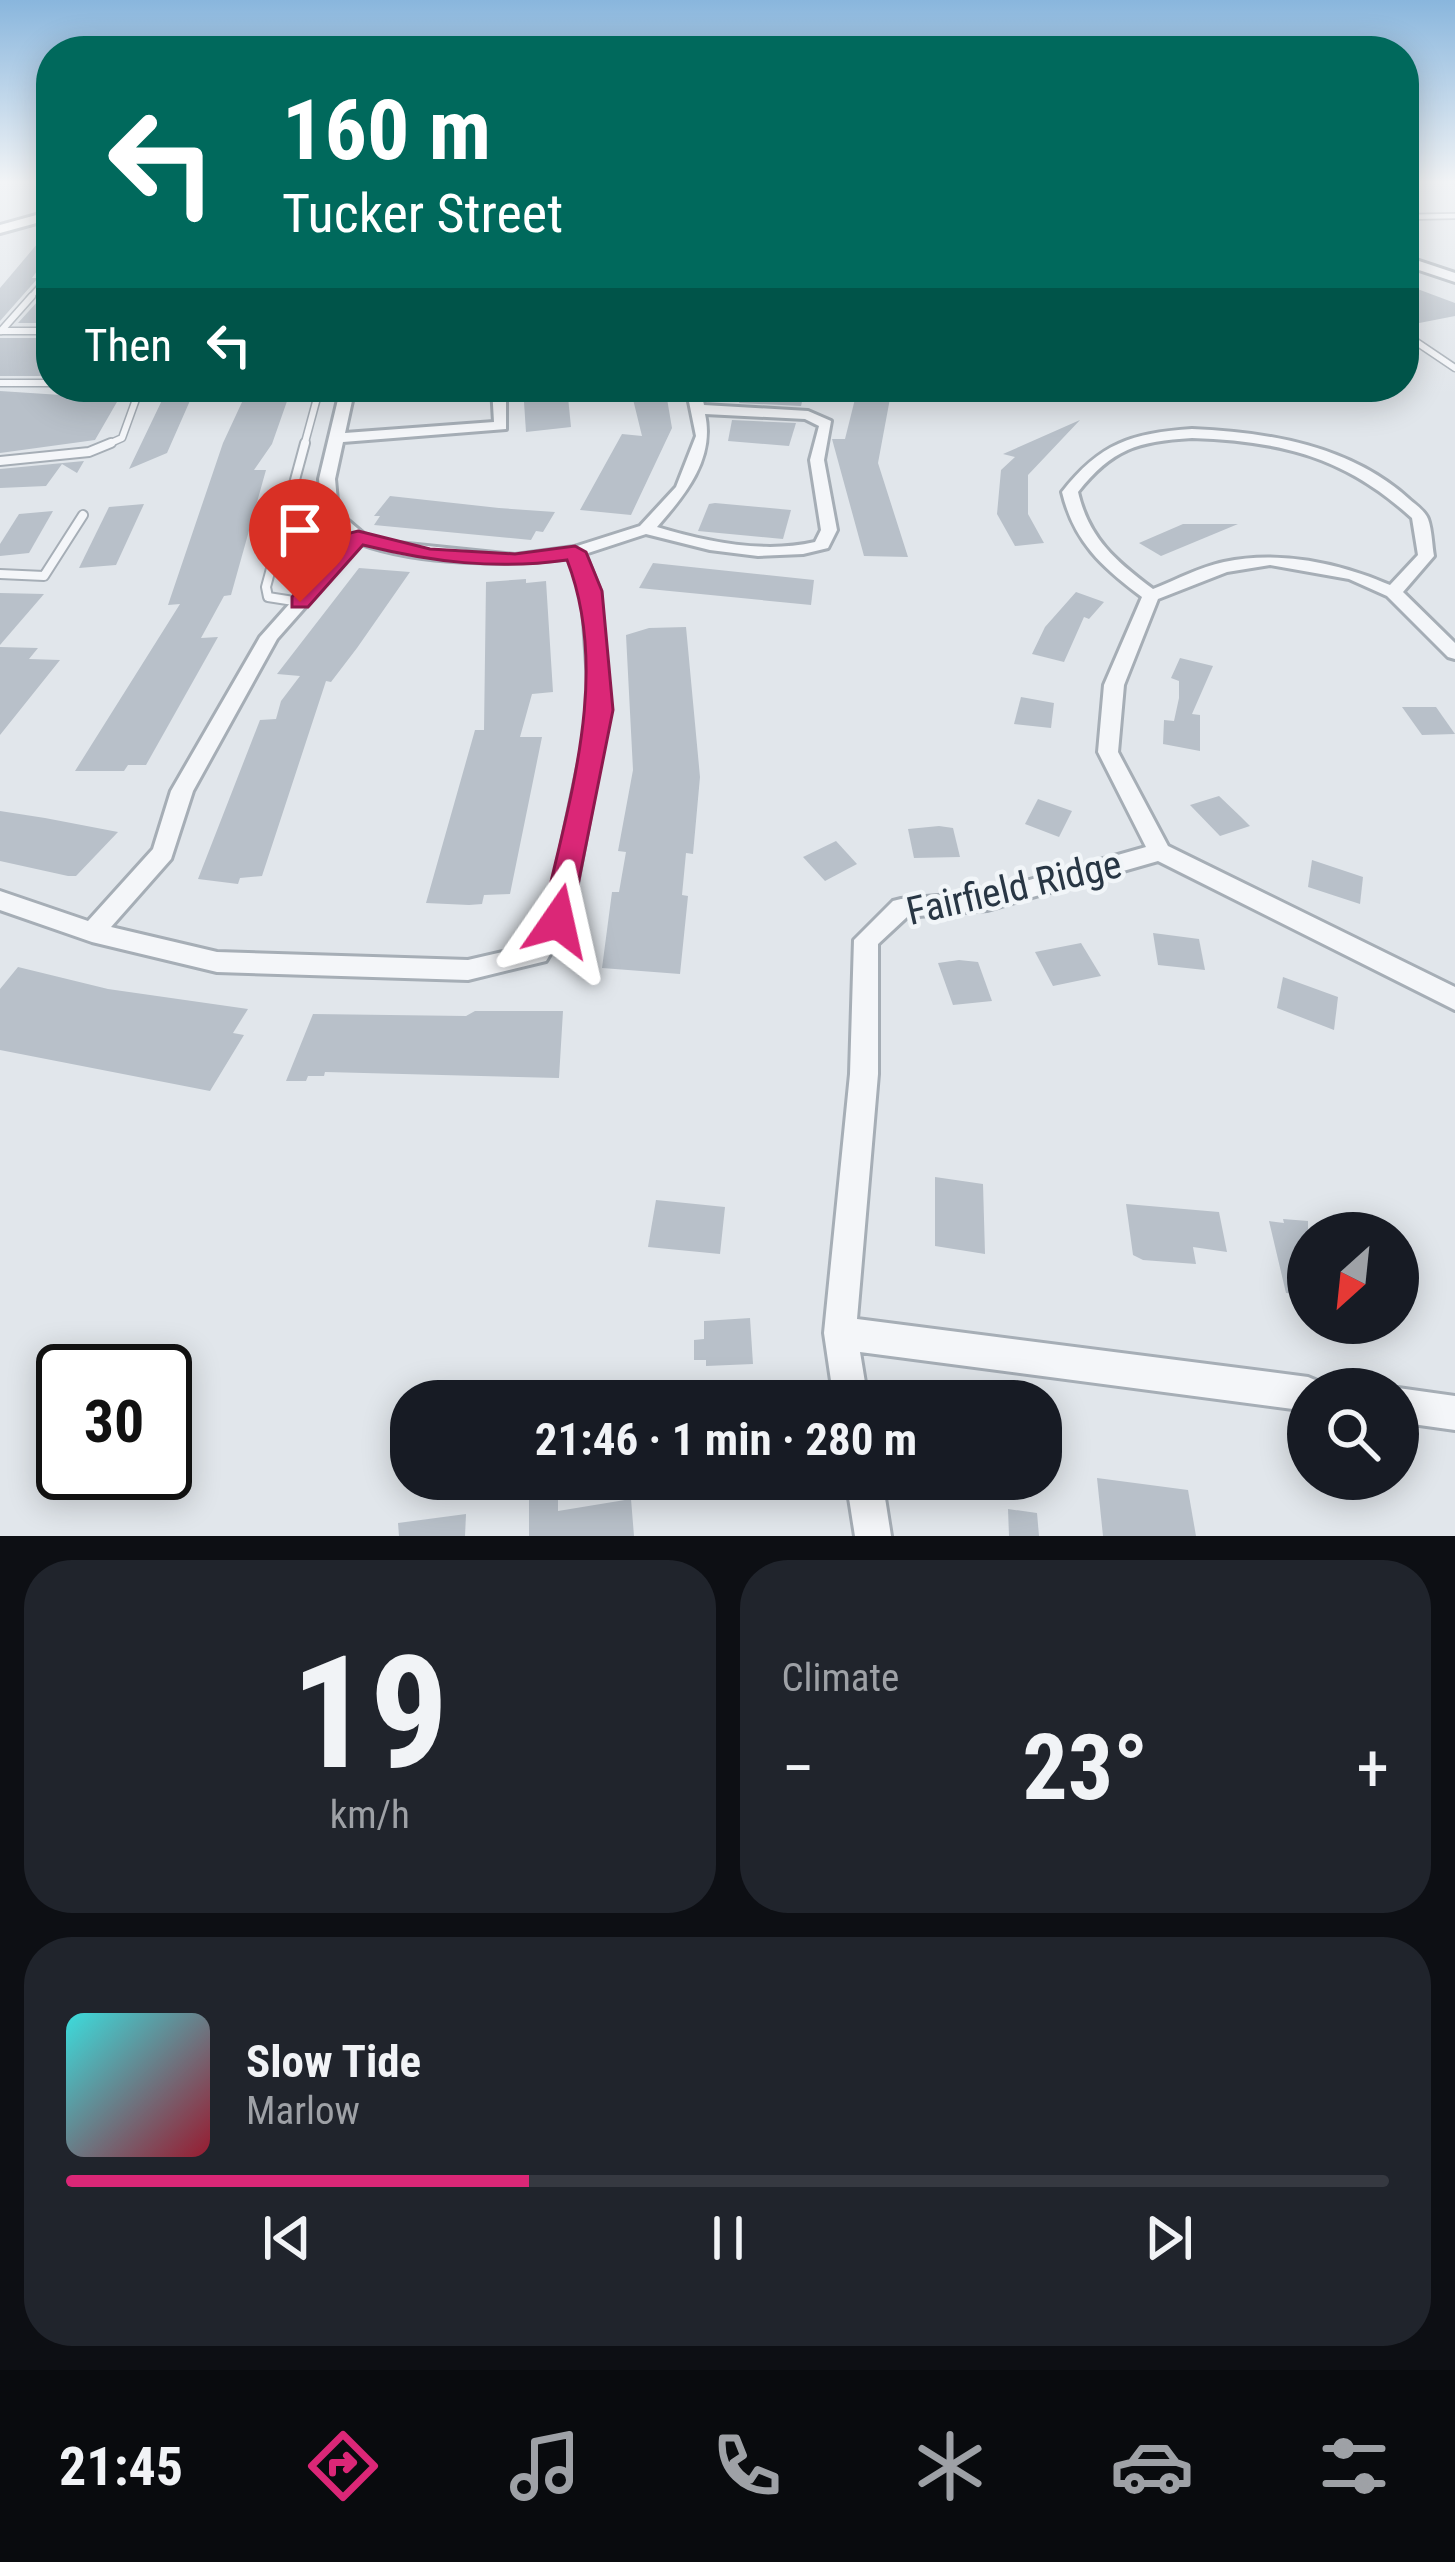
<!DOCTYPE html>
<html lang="en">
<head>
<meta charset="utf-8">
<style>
  :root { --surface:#171b24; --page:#20242c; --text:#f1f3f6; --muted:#9ea1a6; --line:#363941; --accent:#db2777 }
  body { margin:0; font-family:"Roboto Condensed",sans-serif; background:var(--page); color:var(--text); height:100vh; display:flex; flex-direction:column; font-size:45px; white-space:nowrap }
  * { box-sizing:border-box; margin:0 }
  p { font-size:39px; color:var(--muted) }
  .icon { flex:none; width:66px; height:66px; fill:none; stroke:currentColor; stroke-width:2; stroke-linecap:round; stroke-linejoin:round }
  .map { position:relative; height:1536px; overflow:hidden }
  .panel { display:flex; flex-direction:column; gap:24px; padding:24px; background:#0d0f14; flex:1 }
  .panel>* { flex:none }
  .banner { position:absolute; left:36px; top:36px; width:1383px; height:366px; border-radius:48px; box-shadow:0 6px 30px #0003; background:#00695c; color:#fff; overflow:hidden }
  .needle { width:78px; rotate:207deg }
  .controls { position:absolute; left:1287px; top:1212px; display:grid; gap:24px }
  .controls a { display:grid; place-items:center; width:132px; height:132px; border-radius:50%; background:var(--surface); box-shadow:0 6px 30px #0003; font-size:60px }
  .speed { position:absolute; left:36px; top:1344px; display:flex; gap:24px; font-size:60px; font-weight:700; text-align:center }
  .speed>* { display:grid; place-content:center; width:156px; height:156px; border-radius:50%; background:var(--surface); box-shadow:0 6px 30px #0003; line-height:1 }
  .speed .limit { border:6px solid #111; border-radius:18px; background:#fff; color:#111 }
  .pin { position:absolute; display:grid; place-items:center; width:102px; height:102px; color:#fff; margin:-123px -51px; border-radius:50% 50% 50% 0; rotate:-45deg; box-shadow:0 0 12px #0007 }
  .pin .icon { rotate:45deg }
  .me { position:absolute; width:132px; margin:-66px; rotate:11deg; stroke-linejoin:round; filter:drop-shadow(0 0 9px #0008) }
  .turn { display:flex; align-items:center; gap:42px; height:252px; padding:0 48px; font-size:54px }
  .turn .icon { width:156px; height:156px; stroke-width:2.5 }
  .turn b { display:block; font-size:84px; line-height:102px }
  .then { display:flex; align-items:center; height:114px; padding:0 48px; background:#0003; gap:24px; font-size:45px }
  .big { font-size:90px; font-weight:700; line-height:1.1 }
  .panel .card { flex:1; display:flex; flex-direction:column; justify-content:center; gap:18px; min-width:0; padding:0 42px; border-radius:48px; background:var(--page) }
  .panel .dial { align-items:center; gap:0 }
  .dial b { font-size:156px; line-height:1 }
  .song { display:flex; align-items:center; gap:36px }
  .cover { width:144px; height:144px; border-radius:18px; background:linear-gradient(135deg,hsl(180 70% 55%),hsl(350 70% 35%)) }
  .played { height:12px; border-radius:6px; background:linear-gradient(90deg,var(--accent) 35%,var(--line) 35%) }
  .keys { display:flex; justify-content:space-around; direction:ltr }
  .heat { display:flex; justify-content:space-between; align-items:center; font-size:66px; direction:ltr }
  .panel .tiles { flex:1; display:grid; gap:24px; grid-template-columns:1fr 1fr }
  .card:last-child { grid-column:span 2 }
  .trip { position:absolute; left:390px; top:1380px; width:672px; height:120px; border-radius:48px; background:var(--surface); box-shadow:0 6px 30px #0003; font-weight:700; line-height:120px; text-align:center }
  .tabs { display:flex; height:192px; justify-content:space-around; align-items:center; background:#090b0e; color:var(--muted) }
  .tabs .icon { width:84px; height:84px }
  .tabs .selected { color:var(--accent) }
  .tabs b { font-size:54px; color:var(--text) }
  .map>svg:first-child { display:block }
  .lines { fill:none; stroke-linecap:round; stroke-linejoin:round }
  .stream { stroke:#9ab9cd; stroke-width:3 }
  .building { fill:#b8c0c9 }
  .service-far2-casing { stroke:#a6aeb6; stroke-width:8 }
  .service-far1-casing { stroke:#a6aeb6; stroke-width:9 }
  .service-casing { stroke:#a6aeb6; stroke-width:12 }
  .minor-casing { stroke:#a6aeb6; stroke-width:6 }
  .tertiary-casing { stroke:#a6aeb6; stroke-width:6 }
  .secondary-casing { stroke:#a6aeb6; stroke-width:6 }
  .service-far2 { stroke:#f4f6f9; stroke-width:4.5 }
  .service-far1 { stroke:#f4f6f9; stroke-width:6 }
  .service { stroke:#f4f6f9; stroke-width:8 }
  .minor { fill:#f4f6f9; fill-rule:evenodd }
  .tertiary { fill:#f4f6f9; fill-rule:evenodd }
  .secondary { fill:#fff; fill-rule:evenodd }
  .route { fill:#db2777; stroke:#8e194d; stroke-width:3 }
  .labels { text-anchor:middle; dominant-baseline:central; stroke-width:9; stroke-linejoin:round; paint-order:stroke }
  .street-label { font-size:39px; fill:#283644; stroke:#f1f5f8 }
</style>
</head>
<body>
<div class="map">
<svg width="1455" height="1536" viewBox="0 0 1455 1536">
  <rect width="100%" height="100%" fill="#e1e6eb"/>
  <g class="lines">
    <!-- stream -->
    <polyline class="stream" points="1448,181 1455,184"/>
  </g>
  <!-- building -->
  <g class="building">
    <polygon points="38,243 50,253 32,278 38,278 0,321 0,288"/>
    <polygon points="51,284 51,323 18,323 38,301"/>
    <polygon points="1404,284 1455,303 1455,316 1404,326"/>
    <rect x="0" y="338" width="51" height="38"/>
    <polygon points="161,387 196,387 167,453 129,469 165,394"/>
    <polygon points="249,387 292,387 272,444 254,470 266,470 231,595 224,596 201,638 218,637 146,765 128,765 124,771 75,771 180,604 168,605 223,443"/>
    <polygon points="523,387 567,387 571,427 526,432"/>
    <polygon points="630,387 665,387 672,428 631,515 580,510 622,434 642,436"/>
    <polygon points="745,387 784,387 805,389 801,406 739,403"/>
    <polygon points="0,391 61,395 121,395 95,440 0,453"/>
    <polygon points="857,391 891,393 878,463 908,557 864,556 832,439 845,439"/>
    <polygon points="732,420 796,423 789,446 728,441"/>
    <polygon points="1080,420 1028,475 1028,514 1044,543 1015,546 997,514 1001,470 1015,457 1003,454"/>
    <polygon points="84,461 77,473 62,464 46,486 0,488 0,469"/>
    <polygon points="390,496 499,508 555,512 543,532 536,531 531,540 374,525 380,516 374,516"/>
    <polygon points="144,504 116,565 79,568 109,507"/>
    <polygon points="709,504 715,503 791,510 783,539 698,531"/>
    <polygon points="53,511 29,553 0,556 0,544 19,514"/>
    <polygon points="1183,524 1238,524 1161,556 1139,543"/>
    <polygon points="653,563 814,580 811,605 639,588"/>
    <polygon points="359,568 410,572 357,648 331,682 326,681 262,876 240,878 238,884 198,879 260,720 276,719 281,701 300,676 277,674"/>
    <polygon points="526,579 526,583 546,581 553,692 532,694 520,737 542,737 510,894 484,895 482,904 469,905 426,903 475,730 484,730 486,582"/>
    <polygon points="1076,592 1104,602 1089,619 1084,617 1064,662 1032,654 1045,627"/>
    <polygon points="0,593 44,594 0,645"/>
    <polygon points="686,627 700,777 693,854 686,853 682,895 688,896 680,974 602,968 612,892 619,892 626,852 618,851 633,770 626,635 649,628"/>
    <polygon points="0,647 38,648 29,659 60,660 0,735"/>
    <polygon points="1180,658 1213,666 1192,714 1200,715 1200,751 1163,744 1164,720 1174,721 1179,698 1179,681 1171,678"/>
    <polygon points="1021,697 1054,703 1051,728 1014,724"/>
    <polygon points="1402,707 1436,707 1455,734 1422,735"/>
    <polygon points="1219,796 1241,817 1250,826 1220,836 1190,805"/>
    <polygon points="1038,799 1072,811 1059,837 1025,824"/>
    <polygon points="0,811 45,818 118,832 76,876 68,876 0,861"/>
    <polygon points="939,826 953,828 960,857 914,858 908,829"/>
    <polygon points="836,841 857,864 825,881 803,857"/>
    <polygon points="1312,860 1363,877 1360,904 1308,887"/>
    <polygon points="1153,933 1199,939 1205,970 1158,965"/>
    <polygon points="1081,943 1101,976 1053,986 1035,952"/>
    <polygon points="959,960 978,962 992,1001 953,1005 938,963"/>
    <polygon points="18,967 108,989 248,1009 233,1033 244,1035 210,1091 0,1050 0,989"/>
    <polygon points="1283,977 1338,997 1334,1030 1277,1008"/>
    <polygon points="475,1011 563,1011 559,1078 325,1072 324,1076 308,1076 306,1081 286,1081 313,1014 466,1016"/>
    <polygon points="935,1177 983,1184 985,1254 935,1246"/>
    <polygon points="656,1200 725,1207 720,1254 648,1247"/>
    <polygon points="1126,1204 1219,1212 1227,1252 1193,1247 1196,1264 1143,1260 1133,1255"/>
    <polygon points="1283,1219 1308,1221 1308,1295 1286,1293 1269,1221 1284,1223"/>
    <polygon points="750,1318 753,1364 706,1366 706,1360 694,1360 694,1340 704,1339 704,1321"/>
    <polygon points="1097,1478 1188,1490 1196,1536 1103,1536"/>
    <polygon points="558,1485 558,1511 631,1499 634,1536 529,1536 529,1489"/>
    <polygon points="1008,1509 1037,1513 1039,1536 1009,1536"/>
    <polygon points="466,1514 465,1536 399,1536 398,1523"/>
  </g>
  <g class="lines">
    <!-- service-far2 casing -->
    <g class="service-far2-casing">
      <g id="service-far2">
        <polyline points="1404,217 1455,216"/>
        <polyline points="29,299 51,274"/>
      </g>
    </g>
    <!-- service-far1 casing -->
    <g class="service-far1-casing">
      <g id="service-far1">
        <polyline points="0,331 51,331"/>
        <polyline points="1,331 32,296"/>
        <polyline points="1409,337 1455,368"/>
        <polyline points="0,383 51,383"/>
        <polyline points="104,446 122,438 139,391 131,387"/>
        <polyline points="304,446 320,387"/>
      </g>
    </g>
    <!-- service casing -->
    <g class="service-casing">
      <g id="service">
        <polyline points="0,461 89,452 111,443"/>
        <polyline points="292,492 328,488"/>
        <polyline points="0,574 44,576 83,515"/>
        <polyline points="300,602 268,597 266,587 305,443"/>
      </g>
    </g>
    <!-- minor casing -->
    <g class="minor-casing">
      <g id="minor">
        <path d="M341,387H355L345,433L494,422L492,387H506V429L343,442L335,479L338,512L364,534L388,542L515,555L574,547L640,526L676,487L696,436L686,387H700L704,405L808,411L831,421L824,460L837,530L828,548L803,554L758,556L710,550L646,534L585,554L600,591L610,710L570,921L546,961L468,980L217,972L92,942L0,910V891L88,921L153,849L171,791L260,637L349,537L322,514L319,479ZM705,414L805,419L819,426L810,460L821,530L815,542C764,554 707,542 657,527C685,495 715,459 705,414ZM361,544C420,565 508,566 570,558L582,591L590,710L546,919L529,946L468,960L217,952L111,927L171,859L193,791L277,639Z"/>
        <path d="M1192,429C1268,432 1351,446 1409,499C1416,505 1425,511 1428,519C1432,530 1432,545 1434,556L1403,592L1455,643V659L1448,657L1387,596L1349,579L1270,565L1227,572L1158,599L1124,685L1118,752L1168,846L1455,987V1010L1158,861L987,910L907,917L878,944V1074L857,1319L1308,1377L1320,1382L1323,1389H1308V1411L860,1352L868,1401H834L824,1333L850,1074L854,940L893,901L901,899L987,892L1146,847L1098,752L1104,685L1142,597C1102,567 1074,542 1062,492C1100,443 1132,433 1192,429ZM1192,438C1282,441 1345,457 1412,518L1418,555L1390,585C1339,563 1279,550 1224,562C1200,567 1176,580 1153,589C1116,561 1089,539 1078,492C1112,449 1138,441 1192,438Z"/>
        <polygon points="1398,1388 1455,1396 1455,1430 1398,1422"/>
        <polygon points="846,1479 882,1479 891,1536 855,1536"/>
      </g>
    </g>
    <!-- tertiary casing -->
    <g class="tertiary-casing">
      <polygon id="tertiary" points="1404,256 1455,273 1455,282 1404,265"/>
    </g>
    <!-- secondary casing -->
    <g class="secondary-casing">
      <polygon id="secondary" points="51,211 51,219 0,233 0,225"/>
    </g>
    <!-- service-far2 -->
    <use href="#service-far2" class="service-far2"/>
    <!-- service-far1 -->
    <use href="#service-far1" class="service-far1"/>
    <!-- service -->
    <use href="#service" class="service"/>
    <!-- minor -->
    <use href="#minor" class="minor"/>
    <!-- tertiary -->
    <use href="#tertiary" class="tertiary"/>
    <!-- secondary -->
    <use href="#secondary" class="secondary"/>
  </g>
  <!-- sky -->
  <linearGradient id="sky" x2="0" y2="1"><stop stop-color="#89b6dd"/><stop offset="0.46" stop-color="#f2f4f6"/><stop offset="1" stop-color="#f2f4f6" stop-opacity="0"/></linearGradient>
  <rect width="1455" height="396" fill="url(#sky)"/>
  <!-- route -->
  <path class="route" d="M358,531L430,549L515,554L575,546L586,552L602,591L613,710L569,930L558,934L547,930L542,921C567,805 612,676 567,560C496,570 432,562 363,545L308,607H292V597L350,533Z"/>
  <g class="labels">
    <!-- street labels -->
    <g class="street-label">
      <text transform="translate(1014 888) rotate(-13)">Fairfield Ridge</text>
    </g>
  </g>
</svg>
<div class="controls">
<a><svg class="needle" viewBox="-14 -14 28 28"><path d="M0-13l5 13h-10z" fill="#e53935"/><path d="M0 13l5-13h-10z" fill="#9ea1a6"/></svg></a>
<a><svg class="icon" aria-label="search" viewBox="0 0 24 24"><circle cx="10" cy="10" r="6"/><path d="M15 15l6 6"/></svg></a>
</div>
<div class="speed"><div class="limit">30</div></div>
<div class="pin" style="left:300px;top:602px;background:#d93025"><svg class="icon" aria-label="arrive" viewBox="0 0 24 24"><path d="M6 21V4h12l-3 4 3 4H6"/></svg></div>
<svg class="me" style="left:558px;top:921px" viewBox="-20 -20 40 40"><path d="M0-17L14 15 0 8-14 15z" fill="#db2777" stroke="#fff" stroke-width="4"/></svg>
<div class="trip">21:46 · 1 min · 280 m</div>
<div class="banner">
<div class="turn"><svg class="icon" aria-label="left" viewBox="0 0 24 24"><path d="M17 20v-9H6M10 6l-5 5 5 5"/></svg><div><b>160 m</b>Tucker Street</div></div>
<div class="then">Then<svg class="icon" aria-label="left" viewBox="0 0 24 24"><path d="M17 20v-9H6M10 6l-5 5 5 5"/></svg></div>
</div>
</div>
<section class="panel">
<div class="tiles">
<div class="card dial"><b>19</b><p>km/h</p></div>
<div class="card"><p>Climate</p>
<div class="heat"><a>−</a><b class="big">23°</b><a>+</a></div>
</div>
<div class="card">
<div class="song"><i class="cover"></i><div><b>Slow Tide</b><p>Marlow</p></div></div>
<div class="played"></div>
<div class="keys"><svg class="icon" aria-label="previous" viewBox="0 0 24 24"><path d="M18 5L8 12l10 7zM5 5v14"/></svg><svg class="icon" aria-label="pause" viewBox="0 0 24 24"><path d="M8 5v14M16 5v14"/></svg><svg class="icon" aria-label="next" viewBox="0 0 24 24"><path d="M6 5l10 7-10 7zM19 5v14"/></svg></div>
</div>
</div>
</section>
<nav class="tabs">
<b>21:45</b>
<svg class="icon selected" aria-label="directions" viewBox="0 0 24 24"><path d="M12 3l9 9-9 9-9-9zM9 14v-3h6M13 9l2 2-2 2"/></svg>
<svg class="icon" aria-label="music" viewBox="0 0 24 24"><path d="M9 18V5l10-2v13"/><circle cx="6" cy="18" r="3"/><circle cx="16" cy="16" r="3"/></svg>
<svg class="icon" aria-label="phone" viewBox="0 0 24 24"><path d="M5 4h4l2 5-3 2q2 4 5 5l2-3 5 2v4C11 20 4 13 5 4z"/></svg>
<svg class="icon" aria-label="climate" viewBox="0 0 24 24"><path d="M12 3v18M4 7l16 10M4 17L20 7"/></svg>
<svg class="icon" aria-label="car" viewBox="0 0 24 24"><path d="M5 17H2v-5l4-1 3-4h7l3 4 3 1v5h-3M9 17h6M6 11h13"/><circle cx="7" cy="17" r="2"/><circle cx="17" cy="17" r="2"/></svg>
<svg class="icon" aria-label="filters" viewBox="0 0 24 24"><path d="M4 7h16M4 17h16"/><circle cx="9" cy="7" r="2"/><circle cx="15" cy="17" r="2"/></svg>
</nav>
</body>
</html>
